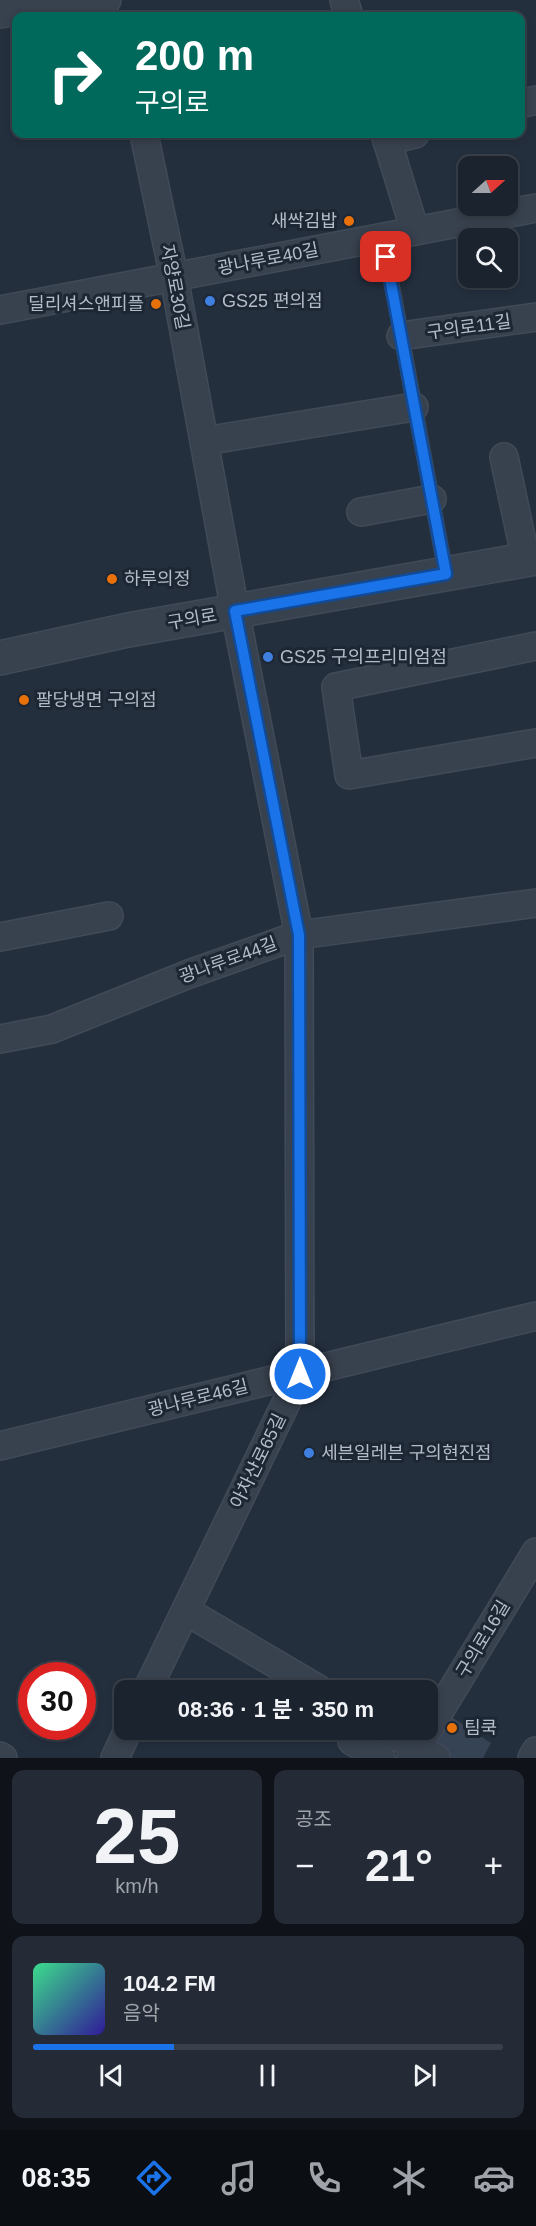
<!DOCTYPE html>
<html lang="ko">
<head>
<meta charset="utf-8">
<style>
  :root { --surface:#1b232e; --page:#242b36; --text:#f1f3f6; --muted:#a0a4aa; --line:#39404a; --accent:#1a73e8 }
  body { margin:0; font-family:Arial,"Noto Sans KR",sans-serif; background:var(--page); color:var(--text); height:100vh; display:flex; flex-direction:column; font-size:22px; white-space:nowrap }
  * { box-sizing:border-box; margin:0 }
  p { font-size:20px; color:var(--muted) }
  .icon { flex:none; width:33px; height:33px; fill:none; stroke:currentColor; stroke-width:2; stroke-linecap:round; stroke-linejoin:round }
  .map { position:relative; height:1758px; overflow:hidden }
  .panel { display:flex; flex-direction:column; gap:12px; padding:12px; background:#0f1319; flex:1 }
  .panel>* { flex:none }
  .guide { position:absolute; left:12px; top:12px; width:513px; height:126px; border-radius:12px; box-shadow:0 3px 9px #0003,0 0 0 2px var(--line); background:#00695c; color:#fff; overflow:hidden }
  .needle { width:39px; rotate:69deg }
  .fabs { position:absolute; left:458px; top:156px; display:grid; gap:12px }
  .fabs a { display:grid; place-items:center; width:60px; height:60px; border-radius:12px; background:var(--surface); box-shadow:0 3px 9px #0003,0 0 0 2px var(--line); font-size:30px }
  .speed { position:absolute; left:18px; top:1662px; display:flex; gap:12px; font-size:30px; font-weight:700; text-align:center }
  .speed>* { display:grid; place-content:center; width:78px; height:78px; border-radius:50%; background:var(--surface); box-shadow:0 3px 9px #0003,0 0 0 2px var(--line); line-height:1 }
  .speed .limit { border:9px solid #d22; background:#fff; color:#111 }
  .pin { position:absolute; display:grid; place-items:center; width:51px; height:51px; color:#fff; margin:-26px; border-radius:12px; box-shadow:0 3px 9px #0006 }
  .me { position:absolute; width:66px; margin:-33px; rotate:0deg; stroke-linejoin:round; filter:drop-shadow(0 0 4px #0008) }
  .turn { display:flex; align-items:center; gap:21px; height:126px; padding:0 24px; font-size:27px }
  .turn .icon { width:78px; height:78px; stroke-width:2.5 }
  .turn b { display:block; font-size:42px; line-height:51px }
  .big { font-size:45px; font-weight:700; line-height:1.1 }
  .panel .widget { flex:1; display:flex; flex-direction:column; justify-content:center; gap:9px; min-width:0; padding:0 21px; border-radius:12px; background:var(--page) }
  .panel .dial { align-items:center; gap:0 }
  .dial b { font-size:78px; line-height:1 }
  .song { display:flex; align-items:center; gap:18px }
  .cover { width:72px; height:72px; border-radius:9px; background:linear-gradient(135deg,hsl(150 70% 55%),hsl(250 70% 35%)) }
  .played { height:6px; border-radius:3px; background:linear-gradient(90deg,var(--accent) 30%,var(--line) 30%) }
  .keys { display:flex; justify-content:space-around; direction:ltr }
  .heat { display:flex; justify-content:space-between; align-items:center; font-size:33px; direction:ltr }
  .panel .tiles { flex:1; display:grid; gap:12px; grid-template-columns:1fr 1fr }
  .widget:last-child { grid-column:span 2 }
  .trip { position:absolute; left:114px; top:1680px; width:324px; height:60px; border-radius:12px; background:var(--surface); box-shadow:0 3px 9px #0003,0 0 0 2px var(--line); font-weight:700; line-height:60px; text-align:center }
  .dock { display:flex; height:96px; justify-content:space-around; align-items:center; background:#0b0e12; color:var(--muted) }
  .dock .icon { width:42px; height:42px }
  .dock .selected { color:var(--accent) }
  .dock b { font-size:27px; color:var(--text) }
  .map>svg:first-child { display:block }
  .building { fill:#364354 }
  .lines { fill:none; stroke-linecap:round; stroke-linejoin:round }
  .service-casing { stroke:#414a57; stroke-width:16 }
  .minor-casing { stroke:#414a57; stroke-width:30 }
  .tertiary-casing { stroke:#414a57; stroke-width:36 }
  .service { stroke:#38414e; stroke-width:14 }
  .minor { stroke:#38414e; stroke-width:27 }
  .tertiary { stroke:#38414e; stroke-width:33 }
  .route-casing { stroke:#114b97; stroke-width:15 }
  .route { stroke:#1a73e8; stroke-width:10 }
  .food-dot { fill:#e8710a; stroke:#1d2633; stroke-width:2 }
  .shop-dot { fill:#3f7fe0; stroke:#1d2633; stroke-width:2 }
  .labels { text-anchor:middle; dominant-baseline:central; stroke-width:6; stroke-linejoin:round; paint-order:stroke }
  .poi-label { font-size:18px; fill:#b4bcc9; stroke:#1d2633; text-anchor:start }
  .street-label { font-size:18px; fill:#b4bcc9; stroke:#1d2633 }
</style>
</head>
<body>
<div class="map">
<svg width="536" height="1758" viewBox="0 0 536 1758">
  <rect width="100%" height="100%" fill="#242f3e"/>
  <!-- building -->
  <polygon class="building" points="444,1712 491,1743 483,1758 448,1758 425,1745"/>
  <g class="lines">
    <!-- service casing -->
    <g class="service-casing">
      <polyline id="service" points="383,238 446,574"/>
    </g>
    <!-- minor casing -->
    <g class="minor-casing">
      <g id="minor">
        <polyline points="344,0 349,16"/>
        <polyline points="0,14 107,0"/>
        <polyline points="520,104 536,100"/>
        <polyline points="144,134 174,277 235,611 299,935 300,1374 147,1690"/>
        <polyline points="385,134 415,231"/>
        <polyline points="387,141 415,134"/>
        <polyline points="0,310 536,208"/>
        <polyline points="401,336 536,317"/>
        <polyline points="204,441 414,407"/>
        <polyline points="504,457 526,560"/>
        <polyline points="361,512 432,499"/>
        <polyline points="536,646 336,687 349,775 536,743"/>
        <polyline points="0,937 109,916"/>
        <polyline points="0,1039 52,1029 189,974 299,935 536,903"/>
        <polyline points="0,1446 536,1316"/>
        <polyline points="186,1611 320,1690"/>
        <polyline points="358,1730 352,1741 381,1758"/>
        <polyline points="386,1730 436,1758"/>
        <polyline points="0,1756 3,1758"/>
        <polyline points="115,1758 128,1730"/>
        <polyline points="411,1758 536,1552"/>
        <polyline points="532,1758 536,1751"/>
      </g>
    </g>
    <!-- tertiary casing -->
    <g class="tertiary-casing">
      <polyline id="tertiary" points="0,658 128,630 536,558"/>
    </g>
    <!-- service -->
    <use href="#service" class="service"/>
    <!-- minor -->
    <use href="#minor" class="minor"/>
    <!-- tertiary -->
    <use href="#tertiary" class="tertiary"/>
  </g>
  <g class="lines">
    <!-- route casing -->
    <g class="route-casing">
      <polyline id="route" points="300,1374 299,935 235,611 446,574 386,257"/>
    </g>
    <!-- route -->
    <use href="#route" class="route"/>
  </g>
  <!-- markers -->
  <g class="food-dot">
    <circle cx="349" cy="221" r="6"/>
    <circle cx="156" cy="304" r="6"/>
    <circle cx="112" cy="579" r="6"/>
    <circle cx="24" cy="700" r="6"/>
    <circle cx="452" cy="1728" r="6"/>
  </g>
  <g class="shop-dot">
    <circle cx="210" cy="301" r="6"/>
    <circle cx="268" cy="657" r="6"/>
    <circle cx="309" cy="1453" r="6"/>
  </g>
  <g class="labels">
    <!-- poi labels -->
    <g class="poi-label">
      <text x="337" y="221" text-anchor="end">새싹김밥</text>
      <text x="222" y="301">GS25 편의점</text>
      <text x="144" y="304" text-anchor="end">딜리셔스앤피플</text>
      <text x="124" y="579">하루의정</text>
      <text x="280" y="657">GS25 구의프리미엄점</text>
      <text x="36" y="700">팔당냉면 구의점</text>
      <text x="321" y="1453">세븐일레븐 구의현진점</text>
      <text x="464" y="1728">팀쿡</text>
    </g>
    <!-- street labels -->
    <g class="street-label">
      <text transform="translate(268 259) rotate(-11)">광나루로40길</text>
      <text transform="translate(175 287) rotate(79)">자양로30길</text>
      <text transform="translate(469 327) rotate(-8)">구의로11길</text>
      <text transform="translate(192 619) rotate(-10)">구의로</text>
      <text transform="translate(228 960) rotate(-20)">광나루로44길</text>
      <text transform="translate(198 1398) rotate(-14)">광나루로46길</text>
      <text transform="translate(258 1461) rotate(-64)">아차산로65길</text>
      <text transform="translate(483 1639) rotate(-59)">구의로16길</text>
    </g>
  </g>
</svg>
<div class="fabs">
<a><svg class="needle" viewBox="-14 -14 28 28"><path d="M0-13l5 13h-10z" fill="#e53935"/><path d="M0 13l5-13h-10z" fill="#a0a4aa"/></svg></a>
<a><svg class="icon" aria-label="search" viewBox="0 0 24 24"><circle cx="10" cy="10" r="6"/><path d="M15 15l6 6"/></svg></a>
</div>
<div class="speed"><div class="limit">30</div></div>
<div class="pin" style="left:386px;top:257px;background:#d93025"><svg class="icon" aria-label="arrive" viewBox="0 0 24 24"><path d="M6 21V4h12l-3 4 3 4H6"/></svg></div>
<svg class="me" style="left:300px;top:1374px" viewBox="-20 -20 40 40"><circle r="17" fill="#1a73e8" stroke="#fff" stroke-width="3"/><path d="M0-11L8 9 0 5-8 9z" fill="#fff"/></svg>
<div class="trip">08:36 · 1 분 · 350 m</div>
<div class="guide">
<div class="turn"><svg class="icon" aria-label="right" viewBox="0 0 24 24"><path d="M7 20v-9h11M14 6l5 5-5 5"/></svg><div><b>200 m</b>구의로</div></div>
</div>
</div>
<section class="panel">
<div class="tiles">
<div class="widget dial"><b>25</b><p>km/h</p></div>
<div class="widget"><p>공조</p>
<div class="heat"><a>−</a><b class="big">21°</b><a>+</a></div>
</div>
<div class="widget">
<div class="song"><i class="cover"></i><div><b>104.2 FM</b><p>음악</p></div></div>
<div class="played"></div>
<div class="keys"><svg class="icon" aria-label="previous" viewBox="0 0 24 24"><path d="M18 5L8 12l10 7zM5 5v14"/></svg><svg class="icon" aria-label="pause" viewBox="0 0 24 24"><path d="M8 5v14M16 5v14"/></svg><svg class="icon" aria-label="next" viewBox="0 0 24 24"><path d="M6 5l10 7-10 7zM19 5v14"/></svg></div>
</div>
</div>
</section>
<nav class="dock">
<b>08:35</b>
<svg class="icon selected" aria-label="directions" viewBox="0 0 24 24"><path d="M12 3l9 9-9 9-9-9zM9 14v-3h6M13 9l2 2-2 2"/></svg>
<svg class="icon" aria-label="music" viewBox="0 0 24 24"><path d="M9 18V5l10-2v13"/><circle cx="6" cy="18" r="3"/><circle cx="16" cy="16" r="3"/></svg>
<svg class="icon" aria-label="phone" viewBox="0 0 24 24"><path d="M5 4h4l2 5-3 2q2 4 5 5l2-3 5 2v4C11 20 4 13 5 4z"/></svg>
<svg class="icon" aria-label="climate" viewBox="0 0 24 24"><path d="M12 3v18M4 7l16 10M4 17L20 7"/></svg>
<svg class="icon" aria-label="car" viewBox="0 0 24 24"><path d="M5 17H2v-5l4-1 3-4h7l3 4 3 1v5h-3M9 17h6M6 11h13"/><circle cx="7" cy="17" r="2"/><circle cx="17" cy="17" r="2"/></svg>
</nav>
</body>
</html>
